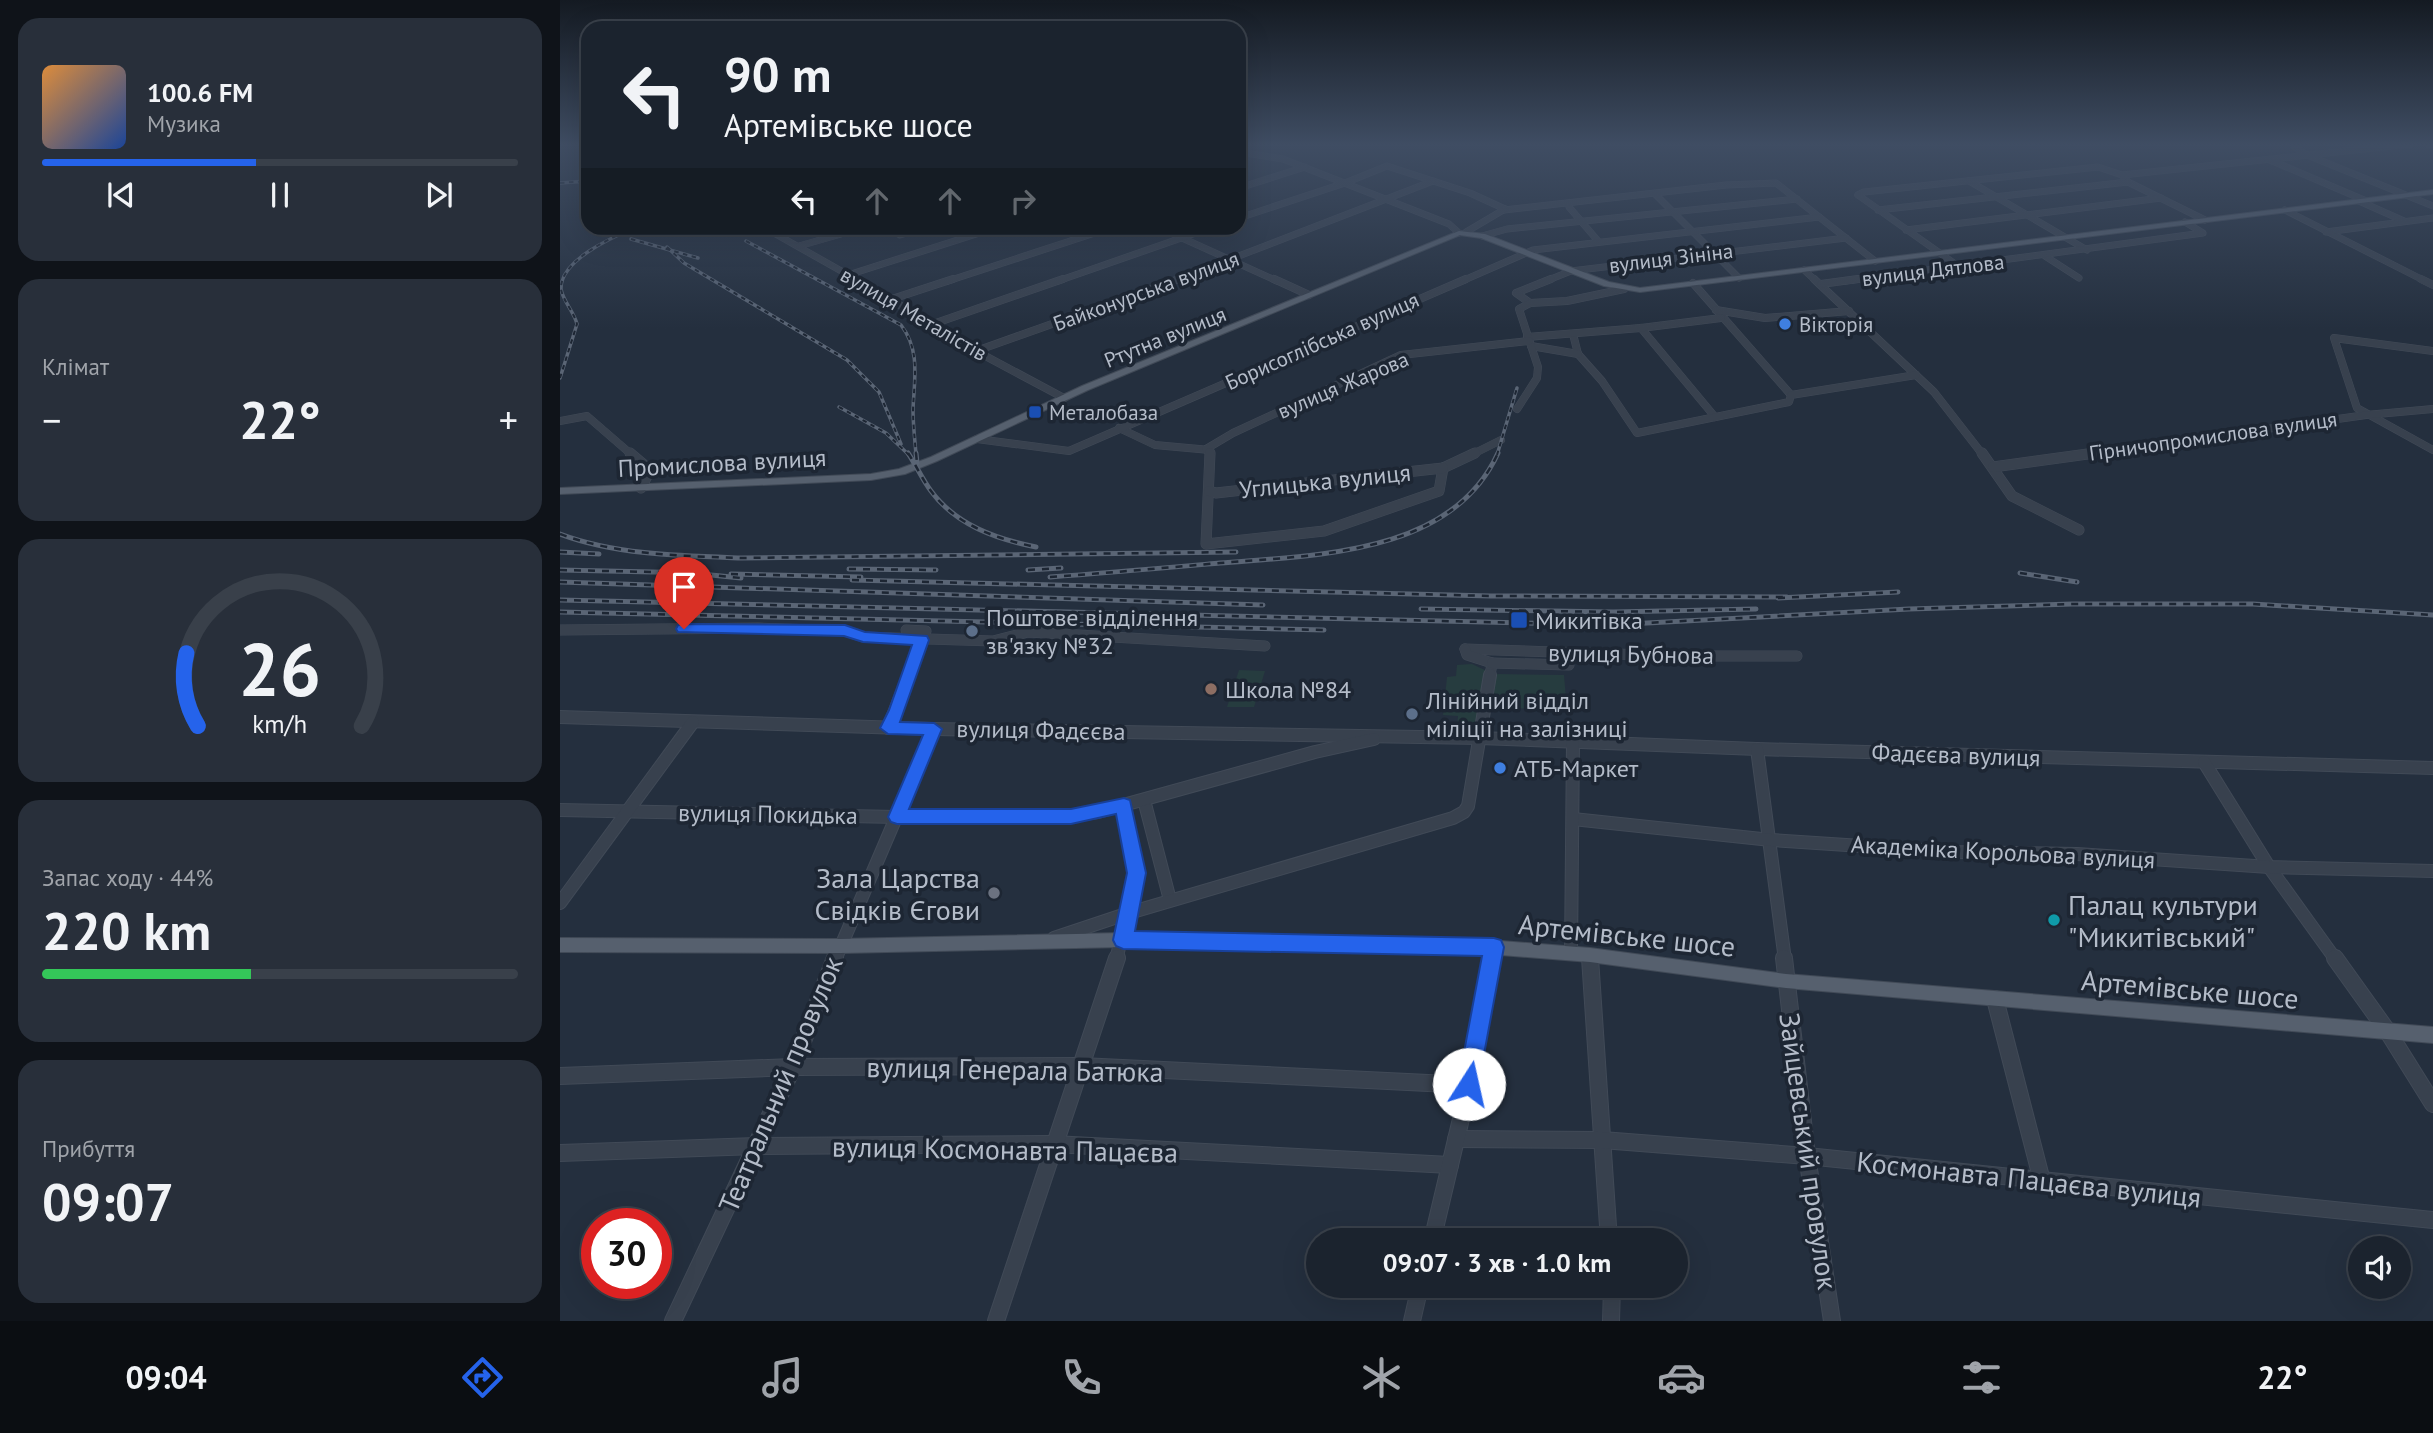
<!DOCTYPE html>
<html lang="uk">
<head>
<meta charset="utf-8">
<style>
  :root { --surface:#1b232e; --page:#282f3a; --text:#f1f3f6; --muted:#a0a4aa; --line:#39404a; --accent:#2563eb }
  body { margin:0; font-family:"PT Sans",sans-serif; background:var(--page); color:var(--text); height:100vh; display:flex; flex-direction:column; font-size:26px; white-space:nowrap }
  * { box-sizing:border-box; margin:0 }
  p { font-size:23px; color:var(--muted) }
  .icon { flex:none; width:38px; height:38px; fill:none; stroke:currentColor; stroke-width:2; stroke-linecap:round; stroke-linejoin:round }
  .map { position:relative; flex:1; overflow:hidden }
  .sheet { display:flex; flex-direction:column; gap:18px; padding:18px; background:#0f1319; width:560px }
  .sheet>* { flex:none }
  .banner { position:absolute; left:21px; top:21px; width:665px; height:214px; border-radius:21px; box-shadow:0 7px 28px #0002,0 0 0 2px var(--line); background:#1b232e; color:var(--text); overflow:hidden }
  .buttons { position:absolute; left:1788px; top:1236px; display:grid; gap:14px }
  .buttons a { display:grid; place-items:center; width:63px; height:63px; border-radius:50%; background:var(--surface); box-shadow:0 7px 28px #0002,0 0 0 2px var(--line); font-size:35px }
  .speed { position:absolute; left:21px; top:1208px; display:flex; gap:14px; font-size:35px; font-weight:700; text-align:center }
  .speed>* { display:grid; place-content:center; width:91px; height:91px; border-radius:50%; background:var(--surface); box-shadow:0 7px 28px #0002,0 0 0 2px var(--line); line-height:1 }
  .speed .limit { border:10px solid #d22; background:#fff; color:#111 }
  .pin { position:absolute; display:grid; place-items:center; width:60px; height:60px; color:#fff; margin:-72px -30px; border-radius:50% 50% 50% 0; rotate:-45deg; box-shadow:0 0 7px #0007 }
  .pin .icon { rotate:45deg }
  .me { position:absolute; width:77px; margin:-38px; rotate:10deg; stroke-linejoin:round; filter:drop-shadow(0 0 5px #0008) }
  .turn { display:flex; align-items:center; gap:24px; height:147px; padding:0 28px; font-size:32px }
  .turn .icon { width:91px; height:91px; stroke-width:2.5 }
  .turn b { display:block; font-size:49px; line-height:60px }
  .lanes { display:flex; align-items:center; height:66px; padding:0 28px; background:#0003; justify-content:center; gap:35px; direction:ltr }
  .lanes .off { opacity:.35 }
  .big { font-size:52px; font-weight:600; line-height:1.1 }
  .sheet .tile { flex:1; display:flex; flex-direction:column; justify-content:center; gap:10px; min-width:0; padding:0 24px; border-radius:21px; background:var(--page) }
  .sheet .dial { align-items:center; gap:0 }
  .dial svg { height:182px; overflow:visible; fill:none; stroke:var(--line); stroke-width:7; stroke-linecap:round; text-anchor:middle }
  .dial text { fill:var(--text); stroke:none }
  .song { display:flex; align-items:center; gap:21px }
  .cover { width:84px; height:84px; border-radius:10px; background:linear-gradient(135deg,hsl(30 70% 55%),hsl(220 70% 35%)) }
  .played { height:7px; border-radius:4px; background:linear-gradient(90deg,var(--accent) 45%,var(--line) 45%) }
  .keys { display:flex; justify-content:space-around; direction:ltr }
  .heat { display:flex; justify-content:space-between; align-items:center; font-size:38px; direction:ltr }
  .charge { height:10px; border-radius:5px; background:linear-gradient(90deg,#34c759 44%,var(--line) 0) }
  .trip { position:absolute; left:746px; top:1228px; width:382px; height:70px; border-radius:35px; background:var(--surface); box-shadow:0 7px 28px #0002,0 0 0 2px var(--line); font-weight:600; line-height:70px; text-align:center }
  .tab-bar { display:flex; height:112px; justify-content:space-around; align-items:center; background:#0b0e12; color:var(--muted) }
  .tab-bar .icon { width:49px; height:49px }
  .tab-bar .current { color:var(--accent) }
  .tab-bar b { font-size:32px; color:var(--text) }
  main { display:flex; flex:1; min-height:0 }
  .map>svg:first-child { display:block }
  .green { fill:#263c3f }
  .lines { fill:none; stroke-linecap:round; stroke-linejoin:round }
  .minor-far4-casing { stroke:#414a57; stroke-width:7 }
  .minor-far3-casing { stroke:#414a57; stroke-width:8 }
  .minor-far2-casing { stroke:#414a57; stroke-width:11 }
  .minor-far1-casing { stroke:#414a57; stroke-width:14 }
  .minor-casing { stroke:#414a57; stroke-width:18 }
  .major-casing { stroke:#414a57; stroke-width:2 }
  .minor-far4 { stroke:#38414e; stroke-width:6 }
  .minor-far3 { stroke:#38414e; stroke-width:7 }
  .minor-far2 { stroke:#38414e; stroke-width:10 }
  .minor-far1 { stroke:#38414e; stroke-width:12 }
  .minor { stroke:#38414e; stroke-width:16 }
  .major { fill:#56606e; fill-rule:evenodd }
  .rail-far1-casing { stroke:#5a6575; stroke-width:3.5 }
  .rail-casing { stroke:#5a6575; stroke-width:5 }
  .rail-far1 { stroke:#1d2633; stroke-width:2; stroke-dasharray:4.5; stroke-linecap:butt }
  .rail { stroke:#1d2633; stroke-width:2.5; stroke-dasharray:7; stroke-linecap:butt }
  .route { fill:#2563eb; stroke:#184099; stroke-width:2 }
  .shop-dot { fill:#3f7fe0; stroke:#1d2633; stroke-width:2.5 }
  .transit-dot { fill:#1a4fb4; stroke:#1d2633; stroke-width:2.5 }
  .service-dot { fill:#5c6f8a; stroke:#1d2633; stroke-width:2.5 }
  .education-dot { fill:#8d6e63; stroke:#1d2633; stroke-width:2.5 }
  .worship-dot { fill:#6b7280; stroke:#1d2633; stroke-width:2.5 }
  .culture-dot { fill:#0f9aa8; stroke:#1d2633; stroke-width:2.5 }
  .labels { text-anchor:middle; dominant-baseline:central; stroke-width:7; stroke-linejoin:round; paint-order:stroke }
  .far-street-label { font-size:21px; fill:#b4bcc9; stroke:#1d2633 }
  .far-poi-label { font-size:21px; fill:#b4bcc9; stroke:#1d2633; text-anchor:start }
  .street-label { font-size:24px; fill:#b4bcc9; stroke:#1d2633 }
  .poi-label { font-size:24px; fill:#b4bcc9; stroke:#1d2633; text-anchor:start }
  .near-poi-label { font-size:28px; fill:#b4bcc9; stroke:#1d2633; text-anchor:end }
  .near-street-label { font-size:28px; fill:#b4bcc9; stroke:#1d2633 }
</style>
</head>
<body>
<main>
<section class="sheet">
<div class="tile">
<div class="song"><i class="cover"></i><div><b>100.6 FM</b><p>Музика</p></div></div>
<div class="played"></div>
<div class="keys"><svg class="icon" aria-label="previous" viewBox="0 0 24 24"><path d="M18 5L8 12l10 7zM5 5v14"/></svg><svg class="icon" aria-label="pause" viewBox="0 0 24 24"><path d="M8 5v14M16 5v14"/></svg><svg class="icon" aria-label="next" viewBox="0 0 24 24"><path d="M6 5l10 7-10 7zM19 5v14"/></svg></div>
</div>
<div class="tile"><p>Клімат</p>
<div class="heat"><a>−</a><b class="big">22°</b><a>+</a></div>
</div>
<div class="tile dial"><svg viewBox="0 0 100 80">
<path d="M14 69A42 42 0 1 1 86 69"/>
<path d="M14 69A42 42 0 0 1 9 37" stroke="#2563eb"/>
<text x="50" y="56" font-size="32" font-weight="700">26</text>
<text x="50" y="72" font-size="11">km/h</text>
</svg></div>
<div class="tile"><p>Запас ходу · 44%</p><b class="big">220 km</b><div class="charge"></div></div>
<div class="tile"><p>Прибуття</p><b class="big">09:07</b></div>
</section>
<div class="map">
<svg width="1873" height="1321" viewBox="0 0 1873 1321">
  <rect width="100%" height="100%" fill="#242f3e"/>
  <!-- green -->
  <g class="green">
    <polygon points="912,664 931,673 920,738 896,737 898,716 883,715 887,677 896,676 897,665"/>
    <polygon points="679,670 705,671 694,707 667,707"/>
    <polygon points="935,674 1004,675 1007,710 930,707"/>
  </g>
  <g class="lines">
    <!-- minor-far4 casing -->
    <g class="minor-far4-casing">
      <g id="minor-far4">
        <polyline points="1739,144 1735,147 1747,155 1873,206"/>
        <polyline points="1869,144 1873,145"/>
        <polyline points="679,152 723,159 889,224 899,233"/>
        <polyline points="1710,160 1804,200"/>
        <polyline points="1562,175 1851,144"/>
        <polyline points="1409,181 1527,250"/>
        <polyline points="679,188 745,167"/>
        <polyline points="1095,194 1179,278"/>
        <polyline points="1298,195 1304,192 1538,167 1562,175 1568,182 1645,220"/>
        <polyline points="1298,195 1398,266"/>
        <polyline points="1799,201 1844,221"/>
        <polyline points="1010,203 1009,207 1038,241"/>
        <polyline points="944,210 1166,185 1216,183 1315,261"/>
        <polyline points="1318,210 1568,182"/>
        <polyline points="1725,210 1865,281"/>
        <polyline points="679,218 785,183 827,166 910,193 945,209"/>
        <polyline points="205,228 299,281"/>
        <polyline points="600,228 717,281"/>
        <polyline points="1346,230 1601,198"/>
        <polyline points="906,232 945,209"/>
        <polyline points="1766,232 1873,218"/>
        <polyline points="340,235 364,228"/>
        <polyline points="922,236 947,229 1237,199"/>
        <polyline points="239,246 302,228"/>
        <polyline points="1485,256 1519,278"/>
        <polyline points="1244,270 1256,281"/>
        <polyline points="288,275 435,228"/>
        <polyline points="388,281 550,228"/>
        <polyline points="498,281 650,228"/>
        <polyline points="614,281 873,181"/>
        <polyline points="902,281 973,250 1259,217"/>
        <polyline points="986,281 1011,271 1286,238"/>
        <polyline points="1285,281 1643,233 1625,222"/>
      </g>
    </g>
    <!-- minor-far3 casing -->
    <g class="minor-far3-casing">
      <g id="minor-far3">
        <polyline points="296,279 416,351 504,398"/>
        <polyline points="714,279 749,295"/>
        <polyline points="1254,279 1374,392 1423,455"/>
        <polyline points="1861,279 1873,285"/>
        <polyline points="1133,283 1231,395"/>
        <polyline points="1261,284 1298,279"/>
        <polyline points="332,299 393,279"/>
        <polyline points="970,303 956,293 991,279"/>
        <polyline points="1156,310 1205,318 1289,311"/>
        <polyline points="373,324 503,279"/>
        <polyline points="1081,328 1155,417"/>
        <polyline points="1013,334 1018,354 1042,381 1077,433 1229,402 1231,395 1356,375"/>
        <polyline points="967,337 1081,328 1161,318"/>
        <polyline points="971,346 1018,354"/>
        <polyline points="416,351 619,279"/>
        <polyline points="1873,351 1774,338 1797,408 1873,450"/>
        <polyline points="957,409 977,378 978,367 959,309 970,303 1007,301 1064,289"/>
        <polyline points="0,421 27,416 72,455"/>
        <polyline points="559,428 595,445 650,450 650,455"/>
        <polyline points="417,439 509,451 906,279"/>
        <polyline points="646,449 673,433 841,355 969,341"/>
        <polyline points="911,455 941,440"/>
        <polyline points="1523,455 1806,415 1873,409"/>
      </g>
    </g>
    <!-- minor-far2 casing -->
    <g class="minor-far2-casing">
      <g id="minor-far2">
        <polyline points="70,453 83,464 88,474 81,488"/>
        <polyline points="650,453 646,544 764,531 879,491 883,468 915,453"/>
        <polyline points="1422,453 1452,496 1519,530"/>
        <polyline points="1433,467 1535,453"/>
        <polyline points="649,491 656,493 883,468"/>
        <polyline points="0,630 198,628 285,631 303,637 433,641 468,632 705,646"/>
        <polyline points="346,630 366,631 348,676"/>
        <polyline points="905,649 1116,656 1237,656"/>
        <polyline points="905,649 907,655 932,663 930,676"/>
        <polyline points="932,663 1009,665"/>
      </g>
    </g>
    <!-- minor-far1 casing -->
    <g class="minor-far1-casing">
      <g id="minor-far1">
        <polyline points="0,717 374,729 920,738 1197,749 1873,768"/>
        <polyline points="328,728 349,675"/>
        <polyline points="1197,749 1225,960"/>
        <polyline points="1644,762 1709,867 1776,960"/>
        <polyline points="584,800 610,900"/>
        <polyline points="0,810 337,817 511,816 538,812 755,752 814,739"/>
        <polyline points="1013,819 1211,840 1393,852 1517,854 1709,867 1873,871"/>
        <polyline points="0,903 133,722"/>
        <polyline points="494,938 569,913 893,818 904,812 908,806 930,675"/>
        <polyline points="1011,953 1013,741"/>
        <polyline points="1030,955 1030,960"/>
        <polyline points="275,960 374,729"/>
        <polyline points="556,960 577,873 564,805"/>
        <polyline points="932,960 934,947"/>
      </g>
    </g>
    <!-- minor casing -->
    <g class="minor-casing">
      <g id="minor">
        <polyline points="1030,958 1049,1241"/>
        <polyline points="1224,958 1247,1156 1272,1321"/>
        <polyline points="1775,958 1828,1032 1873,1104"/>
        <polyline points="1435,999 1482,1181"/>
        <polyline points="0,1076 233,1067 521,1066 909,1085"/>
        <polyline points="896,1139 1042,1140 1247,1156 1873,1220"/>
        <polyline points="0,1153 196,1146 493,1144 890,1165"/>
        <polyline points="872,1241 909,1085 932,958"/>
        <polyline points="113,1321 233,1067 275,958"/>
        <polyline points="436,1321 557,958"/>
        <polyline points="852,1321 860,1286"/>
        <polyline points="1051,1321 1052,1286"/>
      </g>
    </g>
    <!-- major casing -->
    <g class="major-casing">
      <g id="major">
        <polygon points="1873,190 1873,194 1080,292 1044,286 921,238 900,235 528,390 377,461 345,474 311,480 0,494 0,488 311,474 339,469 371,457 522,386 899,231 925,234 1049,282 1080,288"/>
        <polygon points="563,933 916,939 1030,948 1226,974 1873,1027 1873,1043 1226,988 1030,962 916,953 563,947 280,953 0,952 0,938 280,939"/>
      </g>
    </g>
    <!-- minor-far4 -->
    <use href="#minor-far4" class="minor-far4"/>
    <!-- minor-far3 -->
    <use href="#minor-far3" class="minor-far3"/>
    <!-- minor-far2 -->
    <use href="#minor-far2" class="minor-far2"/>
    <!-- minor-far1 -->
    <use href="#minor-far1" class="minor-far1"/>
    <!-- minor -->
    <use href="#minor" class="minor"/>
    <!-- major -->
    <use href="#major" class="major"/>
    <!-- rail-far1 casing -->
    <g class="rail-far1-casing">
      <g id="rail-far1">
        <polyline points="0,183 28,181"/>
        <polyline points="71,239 138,258"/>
        <path d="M186,241L341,325C361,351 354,380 353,410C353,425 355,440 356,455"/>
        <polyline points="107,247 124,263 287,360 319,392 341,444"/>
        <path d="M0,378L17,324C14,312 3,301 1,289C0,260 53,237 74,228"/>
        <polyline points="279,407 326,433 349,455"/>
        <polyline points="937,455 957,388"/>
      </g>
    </g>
    <!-- rail casing -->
    <g class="rail-casing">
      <g id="rail">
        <path d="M348,453C356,465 362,479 371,491C396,525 436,539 476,547"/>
        <polyline points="356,453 357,463"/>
        <path d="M0,534C56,555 122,556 182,558L676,552"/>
        <polyline points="0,552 39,554"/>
        <polyline points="289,569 376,570"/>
        <polyline points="0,570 140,573"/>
        <polyline points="468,570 501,568"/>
        <polyline points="131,573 181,578"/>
        <polyline points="1460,573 1517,582"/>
        <polyline points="171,574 301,577"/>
        <path d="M490,577C547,573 603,568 660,563C756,555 892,555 938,453"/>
        <polyline points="292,580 931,596 1227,597"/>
        <polyline points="0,582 703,605"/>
        <polyline points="1218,598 1338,592"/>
        <polyline points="0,600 1049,625 1349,609 1512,604 1693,604 1873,615"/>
        <polyline points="861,609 1053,612 1196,609"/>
        <polyline points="0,612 764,630"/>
      </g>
    </g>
    <!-- rail-far1 -->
    <use href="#rail-far1" class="rail-far1"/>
    <!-- rail -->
    <use href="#rail" class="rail"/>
  </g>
  <!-- sky -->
  <linearGradient id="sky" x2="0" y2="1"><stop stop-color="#141a22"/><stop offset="0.44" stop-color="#3f4d63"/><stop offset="1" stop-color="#3f4d63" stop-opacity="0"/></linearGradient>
  <rect width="1873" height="329" fill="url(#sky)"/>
  <!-- route -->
  <polygon class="route" points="124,624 285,625 305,632 367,636 369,640 340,722 374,723 382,729 349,809 511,809 564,798 570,800 586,873 575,931 934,938 941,940 944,947 917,1092 909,1096 901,1092 898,1084 922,956 563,949 556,946 553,940 567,873 556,814 511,824 337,824 331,822 328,817 363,735 328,734 320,728 329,710 352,645 303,642 284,636 118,632 116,629 118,625"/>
  <!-- markers -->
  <g class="shop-dot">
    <circle cx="1225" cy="324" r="7"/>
    <circle cx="940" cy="768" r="7"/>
  </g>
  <g class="transit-dot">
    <rect x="468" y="405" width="14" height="14" rx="3.5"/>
    <rect x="950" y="611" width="18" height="18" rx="3.5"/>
  </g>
  <g class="service-dot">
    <circle cx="412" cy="631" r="7"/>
    <circle cx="852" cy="714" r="7"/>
  </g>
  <circle class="education-dot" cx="651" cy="689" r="7"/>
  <circle class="worship-dot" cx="434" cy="893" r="7"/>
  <circle class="culture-dot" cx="1494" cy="920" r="7"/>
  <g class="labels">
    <!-- far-street labels -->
    <g class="far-street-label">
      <text transform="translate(1111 258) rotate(-7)">вулиця Зініна</text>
      <text transform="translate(1373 270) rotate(-7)">вулиця Дятлова</text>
      <text transform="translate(586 291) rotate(-20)">Байконурська вулиця</text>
      <text transform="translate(354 314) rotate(30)">вулиця Металістів</text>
      <text transform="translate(605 337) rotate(-22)">Ртутна вулиця</text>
      <text transform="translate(762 341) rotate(-24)">Борисоглібська вулиця</text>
      <text transform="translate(783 385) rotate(-23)">вулиця Жарова</text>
      <text transform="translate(1653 436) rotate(-8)">Гірничопромислова вулиця</text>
    </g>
    <!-- far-poi labels -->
    <g class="far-poi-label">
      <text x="1239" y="324">Вікторія</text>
      <text x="489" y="412">Металобаза</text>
    </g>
    <!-- street labels -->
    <g class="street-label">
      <text transform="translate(162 463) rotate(-3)">Промислова вулиця</text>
      <text transform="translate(765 481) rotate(-6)">Углицька вулиця</text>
      <text transform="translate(1071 654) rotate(1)">вулиця Бубнова</text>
      <text transform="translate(481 730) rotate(1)">вулиця Фадєєва</text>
      <text transform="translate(1396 755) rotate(2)">Фадєєва вулиця</text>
      <text transform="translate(208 814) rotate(1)">вулиця Покидька</text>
      <text transform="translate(1443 852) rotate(3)">Академіка Корольова вулиця</text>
    </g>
    <!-- poi labels -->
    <g class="poi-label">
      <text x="426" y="617">Поштове відділення<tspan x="426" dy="28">зв'язку №32</tspan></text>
      <text x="975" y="620">Микитівка</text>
      <text x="665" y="689">Школа №84</text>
      <text x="866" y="700">Лінійний відділ<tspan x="866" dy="28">міліції на залізниці</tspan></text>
      <text x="954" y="768">АТБ-Маркет</text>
    </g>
    <!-- near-poi labels -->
    <g class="near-poi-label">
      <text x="420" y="877">Зала Царства<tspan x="420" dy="32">Свідків Єгови</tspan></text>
      <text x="1508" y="904" text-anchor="start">Палац культури<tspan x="1508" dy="32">"Микитівський"</tspan></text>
    </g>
    <!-- near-street labels -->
    <g class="near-street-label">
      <text transform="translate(1067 935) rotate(6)">Артемівське шосе</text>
      <text transform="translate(1630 989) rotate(5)">Артемівське шосе</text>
      <text transform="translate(455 1069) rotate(1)">вулиця Генерала Батюка</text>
      <text transform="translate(220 1084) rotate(-67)">Театральний провулок</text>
      <text transform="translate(445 1149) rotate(1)">вулиця Космонавта Пацаєва</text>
      <text transform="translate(1249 1151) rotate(82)">Зайцевський провулок</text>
      <text transform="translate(1469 1179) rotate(6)">Космонавта Пацаєва вулиця</text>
    </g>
  </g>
</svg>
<div class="buttons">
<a><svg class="icon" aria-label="sound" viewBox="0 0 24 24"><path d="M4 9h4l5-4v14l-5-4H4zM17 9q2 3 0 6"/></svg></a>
</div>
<div class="speed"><div class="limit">30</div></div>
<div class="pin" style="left:124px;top:629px;background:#d93025"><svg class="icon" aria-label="arrive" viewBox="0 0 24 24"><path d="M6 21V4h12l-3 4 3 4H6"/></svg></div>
<svg class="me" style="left:909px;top:1084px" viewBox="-20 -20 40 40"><circle r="19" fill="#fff"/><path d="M0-13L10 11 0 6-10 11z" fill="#2563eb"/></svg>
<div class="trip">09:07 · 3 хв · 1.0 km</div>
<div class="banner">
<div class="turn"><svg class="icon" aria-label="left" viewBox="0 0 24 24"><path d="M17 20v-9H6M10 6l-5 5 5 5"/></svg><div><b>90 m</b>Артемівське шосе</div></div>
<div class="lanes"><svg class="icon" aria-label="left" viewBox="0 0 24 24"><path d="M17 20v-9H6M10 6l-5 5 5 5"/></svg><svg class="icon off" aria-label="ahead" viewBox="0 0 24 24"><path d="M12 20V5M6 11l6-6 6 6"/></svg><svg class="icon off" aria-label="ahead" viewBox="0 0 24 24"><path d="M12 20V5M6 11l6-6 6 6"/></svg><svg class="icon off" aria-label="right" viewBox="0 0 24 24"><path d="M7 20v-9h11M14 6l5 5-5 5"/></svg></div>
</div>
</div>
</main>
<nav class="tab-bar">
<b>09:04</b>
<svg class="icon current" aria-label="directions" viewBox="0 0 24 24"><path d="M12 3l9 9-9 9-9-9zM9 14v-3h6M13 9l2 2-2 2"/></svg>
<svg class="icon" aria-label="music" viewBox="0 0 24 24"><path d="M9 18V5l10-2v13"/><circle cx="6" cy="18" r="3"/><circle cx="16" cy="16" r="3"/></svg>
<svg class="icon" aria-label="phone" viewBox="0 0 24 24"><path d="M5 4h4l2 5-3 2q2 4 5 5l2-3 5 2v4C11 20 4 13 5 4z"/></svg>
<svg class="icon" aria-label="climate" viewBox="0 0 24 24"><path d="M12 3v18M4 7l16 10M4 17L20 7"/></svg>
<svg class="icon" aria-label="car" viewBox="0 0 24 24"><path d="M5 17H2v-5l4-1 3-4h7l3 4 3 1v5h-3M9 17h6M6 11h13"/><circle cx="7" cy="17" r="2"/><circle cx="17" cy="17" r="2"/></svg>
<svg class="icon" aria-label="filters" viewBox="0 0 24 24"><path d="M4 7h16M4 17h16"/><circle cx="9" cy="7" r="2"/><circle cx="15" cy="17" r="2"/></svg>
<b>22°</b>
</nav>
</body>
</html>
